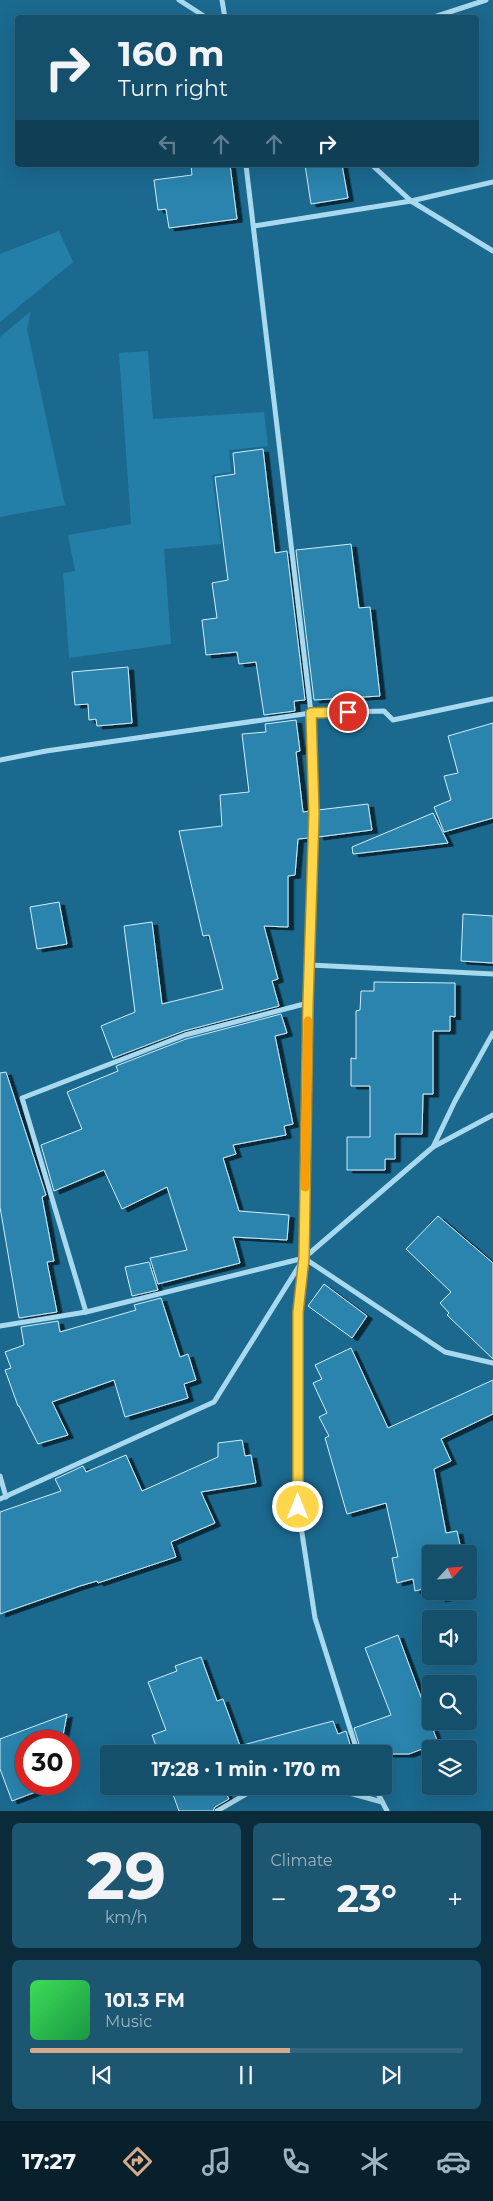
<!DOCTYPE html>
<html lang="en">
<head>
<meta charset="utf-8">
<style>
  :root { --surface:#144f6b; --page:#1d5671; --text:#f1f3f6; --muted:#9db5c1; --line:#33667e; --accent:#d6ab8b }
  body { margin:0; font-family:Montserrat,sans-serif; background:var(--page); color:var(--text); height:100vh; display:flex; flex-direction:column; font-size:19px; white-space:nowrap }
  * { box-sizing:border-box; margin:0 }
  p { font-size:16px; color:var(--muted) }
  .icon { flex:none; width:28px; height:28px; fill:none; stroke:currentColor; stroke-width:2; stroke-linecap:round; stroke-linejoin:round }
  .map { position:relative; height:1811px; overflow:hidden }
  .panel { display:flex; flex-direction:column; gap:12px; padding:12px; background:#0b2b3b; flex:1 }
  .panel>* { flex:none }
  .hud { position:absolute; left:15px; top:15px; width:464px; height:152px; border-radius:5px; box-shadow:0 5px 20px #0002,0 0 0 1px var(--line); background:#144f6b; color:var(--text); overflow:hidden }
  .needle { width:32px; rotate:64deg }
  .fabs { position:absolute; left:422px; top:1545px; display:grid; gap:10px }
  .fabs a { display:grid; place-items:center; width:55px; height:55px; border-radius:5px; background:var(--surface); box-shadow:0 5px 20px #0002,0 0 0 1px var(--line); font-size:25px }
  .speed { position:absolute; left:15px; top:1730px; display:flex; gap:10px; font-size:25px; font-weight:700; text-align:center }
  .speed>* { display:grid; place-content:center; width:65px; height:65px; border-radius:50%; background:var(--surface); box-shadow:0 5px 20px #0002,0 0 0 1px var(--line); line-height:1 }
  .speed .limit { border:8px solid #d22; background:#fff; color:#111 }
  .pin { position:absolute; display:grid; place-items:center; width:42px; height:42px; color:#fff; margin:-21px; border:2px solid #fff; border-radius:50%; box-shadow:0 1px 5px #0007 }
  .me { position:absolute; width:55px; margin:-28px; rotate:0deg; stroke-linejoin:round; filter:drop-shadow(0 0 4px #0008) }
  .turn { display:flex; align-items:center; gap:18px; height:105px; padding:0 20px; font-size:22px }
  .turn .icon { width:65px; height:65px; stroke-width:2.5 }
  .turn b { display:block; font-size:35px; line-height:42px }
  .lanes { display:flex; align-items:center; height:48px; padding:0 20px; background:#0003; justify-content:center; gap:25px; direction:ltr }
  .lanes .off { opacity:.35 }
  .big { font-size:38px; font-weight:700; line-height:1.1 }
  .panel .tile { flex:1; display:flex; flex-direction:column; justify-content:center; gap:8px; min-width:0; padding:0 18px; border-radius:8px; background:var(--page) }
  .panel .dial { align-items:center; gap:0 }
  .dial b { font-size:65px; line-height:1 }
  .song { display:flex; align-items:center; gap:15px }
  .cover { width:60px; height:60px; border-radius:8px; background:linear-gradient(135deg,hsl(130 70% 55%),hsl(140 70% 35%)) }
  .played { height:5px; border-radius:2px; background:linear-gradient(90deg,var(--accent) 60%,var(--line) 60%) }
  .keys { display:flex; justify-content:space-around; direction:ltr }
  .heat { display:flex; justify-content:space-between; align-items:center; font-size:28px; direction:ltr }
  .panel .tiles { flex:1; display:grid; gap:12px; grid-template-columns:1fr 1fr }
  .tile:last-child { grid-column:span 2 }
  .trip { position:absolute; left:100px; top:1745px; width:292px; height:50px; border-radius:5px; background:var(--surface); box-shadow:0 5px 20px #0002,0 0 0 1px var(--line); font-weight:700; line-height:50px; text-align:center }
  .menu { display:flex; height:80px; justify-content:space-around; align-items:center; background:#08202b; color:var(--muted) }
  .menu .icon { width:35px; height:35px }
  .menu .selected { color:var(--accent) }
  .menu b { font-size:22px; color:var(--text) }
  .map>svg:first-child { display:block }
  .green { fill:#247fa8 }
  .building { fill:#2a84ad; stroke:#cfedfa; filter:url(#shadow) }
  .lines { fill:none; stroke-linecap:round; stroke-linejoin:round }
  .minor { stroke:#a9d9ee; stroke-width:5 }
  .route-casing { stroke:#a68a30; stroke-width:12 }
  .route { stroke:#ffd54a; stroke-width:9 }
  .slow { stroke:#f59e0b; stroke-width:9 }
</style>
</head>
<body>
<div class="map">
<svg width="493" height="1811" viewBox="0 0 493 1811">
  <defs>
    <filter id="shadow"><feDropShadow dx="5.5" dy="3" stdDeviation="0" flood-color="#0009"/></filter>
  </defs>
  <rect width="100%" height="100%" fill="#1b698f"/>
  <!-- green -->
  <g class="green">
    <polygon points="59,231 73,262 0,322 0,254"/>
    <polygon points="31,311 27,329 65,505 0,517 0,337"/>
    <polygon points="148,351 153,419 264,412 268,446 229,450 231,472 212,475 221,544 164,549 171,644 69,658 63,573 75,571 68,535 131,524 119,353"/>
  </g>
  <!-- building -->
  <g class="building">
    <polygon points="191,165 230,165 237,219 169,228 166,209 158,210 154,180 192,175"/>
    <polygon points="305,165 342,165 348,198 311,204"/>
    <polygon points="263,449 275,553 287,551 305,700 294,701 295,711 264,715 256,662 239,664 237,652 206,655 202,620 217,618 212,583 228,580 215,477 235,474 233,453"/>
    <polygon points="351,544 359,608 370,607 380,696 314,700 296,550"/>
    <polygon points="128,667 132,723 97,726 96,719 89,720 88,704 75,705 72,672"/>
    <polygon points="296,720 300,751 296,752 303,812 310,811 309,838 298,839 295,875 288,876 288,927 264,926 278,979 272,981 279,1006 184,1031 113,1058 101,1026 135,1012 124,926 152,922 162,1004 223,989 209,935 203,936 179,831 222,826 220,795 249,792 242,734 266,732 265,724"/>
    <polygon points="493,723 493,818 444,832 434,807 451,800 444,776 458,773 448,736"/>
    <polygon points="368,804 372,830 318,837 318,810"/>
    <polygon points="433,813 448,843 353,854 352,847"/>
    <polygon points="59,902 67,944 37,949 30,907"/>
    <polygon points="463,914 493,916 493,963 461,961"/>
    <polygon points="374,982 455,983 455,1017 450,1016 450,1031 433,1031 433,1094 423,1094 422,1134 395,1134 395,1159 385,1159 385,1170 347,1170 347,1137 370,1137 370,1086 351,1086 351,1058 356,1059 356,1011 360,1010 361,991 374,991"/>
    <polygon points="281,1014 287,1033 275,1036 293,1124 284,1126 286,1135 233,1145 236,1154 223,1158 239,1211 289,1215 287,1240 233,1237 240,1263 158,1284 150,1258 187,1250 167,1187 122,1209 104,1170 54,1191 41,1145 82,1129 67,1092 118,1071 116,1066 186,1039"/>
    <polygon points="6,1072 46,1195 42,1197 54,1261 47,1262 57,1312 19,1318 0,1207 0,1073"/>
    <polygon points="438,1216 493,1263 493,1359 447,1315 449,1313 440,1303 451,1292 406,1249"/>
    <polygon points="149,1262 158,1290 132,1296 125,1267"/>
    <polygon points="324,1284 367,1316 352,1338 308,1306"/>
    <polygon points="161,1298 180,1357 188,1354 196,1380 184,1384 188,1398 125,1417 114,1380 52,1402 68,1435 38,1444 19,1406 18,1406 5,1370 11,1368 5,1352 24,1345 21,1327 58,1321 60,1332 136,1310 134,1305"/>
    <polygon points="351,1348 388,1428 493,1380 493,1414 441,1439 451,1461 434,1469 446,1533 457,1531 462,1554 431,1554 431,1587 415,1591 413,1579 397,1583 392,1558 398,1557 386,1503 347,1514 325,1438 329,1436 319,1417 327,1413 313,1383 322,1379 315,1365"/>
    <polygon points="242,1440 245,1456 251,1455 256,1483 201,1492 215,1523 171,1542 176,1557 98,1583 97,1581 80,1586 0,1614 0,1512 61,1491 55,1479 83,1466 86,1472 126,1455 142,1491 218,1457 218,1443"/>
    <polygon points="469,1589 470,1593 440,1599 438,1591 469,1591"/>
    <polygon points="398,1635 438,1743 409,1754 362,1754 354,1728 391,1715 365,1648"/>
    <polygon points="201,1657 217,1701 223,1699 243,1754 159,1754 152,1735 166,1730 148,1682 177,1671 175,1666"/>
    <polygon points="67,1714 62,1741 26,1741 26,1784 55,1784 54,1785 12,1801 0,1769 0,1739"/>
    <polygon points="333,1721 338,1734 346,1731 353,1754 244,1754 243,1745"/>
    <polygon points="170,1786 222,1786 229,1799 215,1807 213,1811 179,1811"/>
  </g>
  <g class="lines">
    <!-- minor -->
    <g class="minor">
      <polyline points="179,0 207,18"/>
      <polyline points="222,0 225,18"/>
      <polyline points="431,18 486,0"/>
      <polyline points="246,165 311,713 314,814 308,1003 304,1258 298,1312 298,1507 315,1618 358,1754"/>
      <polyline points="372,165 411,201 493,251"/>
      <polyline points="254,226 411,201 493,182"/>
      <polyline points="0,760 46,751 311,713 384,711 393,720 493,699"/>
      <polyline points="310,965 493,974"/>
      <polyline points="433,1147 455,1101 493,1033"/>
      <polyline points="86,1312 22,1098 185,1035 308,1003"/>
      <polyline points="0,1326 86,1312 304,1258 445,1352 493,1363"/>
      <polyline points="0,1476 6,1497"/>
      <polyline points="0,1499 214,1402 304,1258 433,1147 493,1115"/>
      <polyline points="324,1786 382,1802"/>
      <polyline points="374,1786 387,1811"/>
      <polyline points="217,1811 260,1786"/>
    </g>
  </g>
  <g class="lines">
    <!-- route casing -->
    <g class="route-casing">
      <polyline id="route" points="298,1507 298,1312 304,1258 308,1003 314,814 311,713 348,712"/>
    </g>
    <!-- route -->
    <use href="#route" class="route"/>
    <!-- slow -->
    <polyline class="slow" points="305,1187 308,1021"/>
  </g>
</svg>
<div class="fabs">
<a><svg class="needle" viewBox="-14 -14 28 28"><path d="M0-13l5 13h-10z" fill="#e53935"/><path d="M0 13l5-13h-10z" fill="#9db5c1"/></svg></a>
<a><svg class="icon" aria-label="sound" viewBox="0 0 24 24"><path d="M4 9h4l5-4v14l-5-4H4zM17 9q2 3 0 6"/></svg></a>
<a><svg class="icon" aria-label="search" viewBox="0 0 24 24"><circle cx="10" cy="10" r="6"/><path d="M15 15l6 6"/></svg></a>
<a><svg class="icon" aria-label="layers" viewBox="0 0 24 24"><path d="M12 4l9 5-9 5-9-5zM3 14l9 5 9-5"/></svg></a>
</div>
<div class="speed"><div class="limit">30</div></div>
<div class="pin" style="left:348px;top:712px;background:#d93025"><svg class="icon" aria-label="arrive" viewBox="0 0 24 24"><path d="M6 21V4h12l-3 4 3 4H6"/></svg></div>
<svg class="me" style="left:298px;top:1507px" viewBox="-20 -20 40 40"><circle r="17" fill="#ffd54a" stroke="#fff" stroke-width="3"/><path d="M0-11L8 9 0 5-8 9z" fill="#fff"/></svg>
<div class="trip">17:28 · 1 min · 170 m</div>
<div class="hud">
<div class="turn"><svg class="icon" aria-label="right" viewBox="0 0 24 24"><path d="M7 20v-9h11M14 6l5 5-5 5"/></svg><div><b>160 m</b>Turn right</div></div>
<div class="lanes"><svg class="icon off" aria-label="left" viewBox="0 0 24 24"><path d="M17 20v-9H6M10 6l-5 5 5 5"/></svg><svg class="icon off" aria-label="ahead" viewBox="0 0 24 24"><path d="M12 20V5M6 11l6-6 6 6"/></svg><svg class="icon off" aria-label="ahead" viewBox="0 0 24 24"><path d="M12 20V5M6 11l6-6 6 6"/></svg><svg class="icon" aria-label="right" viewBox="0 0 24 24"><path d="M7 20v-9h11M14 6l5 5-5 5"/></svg></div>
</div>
</div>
<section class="panel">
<div class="tiles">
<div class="tile dial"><b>29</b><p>km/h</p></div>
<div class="tile"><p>Climate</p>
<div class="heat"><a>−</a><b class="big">23°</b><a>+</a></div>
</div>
<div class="tile">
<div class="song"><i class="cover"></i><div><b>101.3 FM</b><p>Music</p></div></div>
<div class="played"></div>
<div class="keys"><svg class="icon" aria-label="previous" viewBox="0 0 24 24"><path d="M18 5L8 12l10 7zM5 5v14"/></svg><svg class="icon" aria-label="pause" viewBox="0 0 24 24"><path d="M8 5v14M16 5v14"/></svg><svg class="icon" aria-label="next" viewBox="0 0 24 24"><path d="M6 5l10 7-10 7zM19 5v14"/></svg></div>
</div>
</div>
</section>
<nav class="menu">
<b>17:27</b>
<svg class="icon selected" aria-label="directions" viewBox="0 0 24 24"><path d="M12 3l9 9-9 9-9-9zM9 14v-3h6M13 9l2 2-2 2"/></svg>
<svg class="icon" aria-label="music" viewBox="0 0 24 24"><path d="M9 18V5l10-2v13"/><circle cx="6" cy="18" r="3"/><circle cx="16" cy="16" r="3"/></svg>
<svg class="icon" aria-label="phone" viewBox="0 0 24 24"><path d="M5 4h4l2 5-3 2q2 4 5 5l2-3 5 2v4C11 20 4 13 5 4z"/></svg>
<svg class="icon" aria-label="climate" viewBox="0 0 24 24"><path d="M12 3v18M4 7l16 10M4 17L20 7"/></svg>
<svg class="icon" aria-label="car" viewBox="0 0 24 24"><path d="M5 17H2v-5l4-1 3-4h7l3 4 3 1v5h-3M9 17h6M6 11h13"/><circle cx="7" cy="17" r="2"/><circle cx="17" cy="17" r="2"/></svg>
</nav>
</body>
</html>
